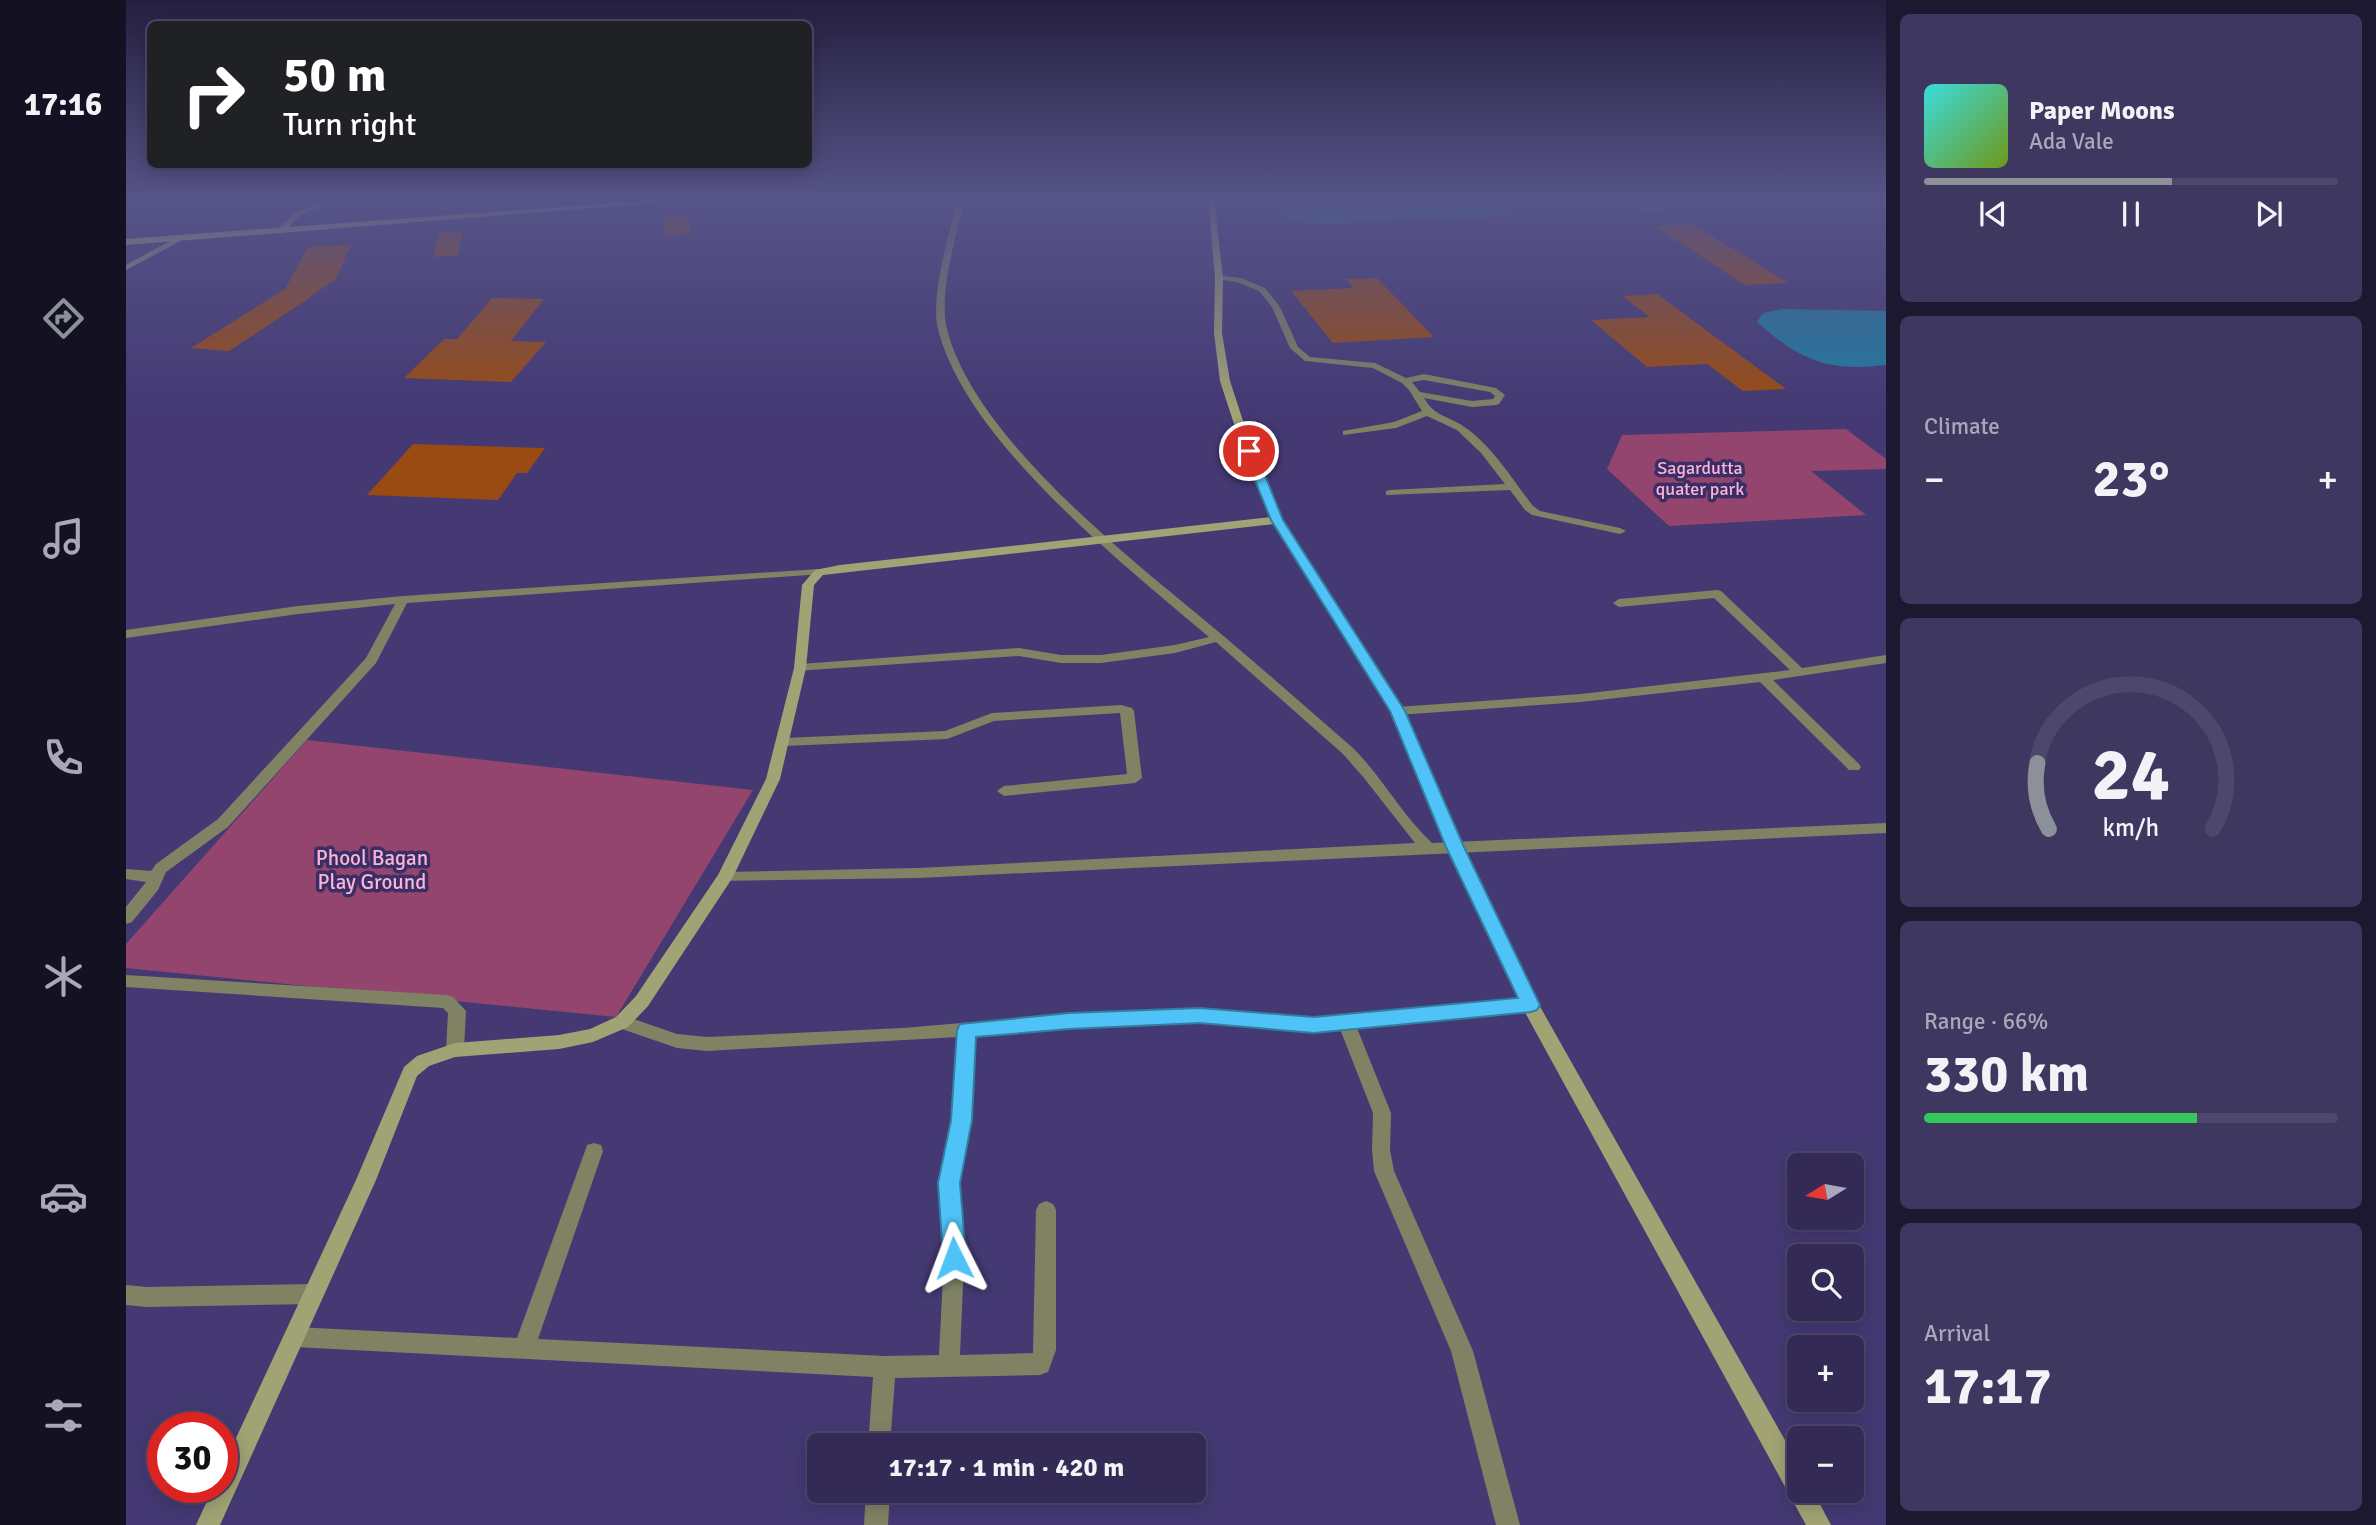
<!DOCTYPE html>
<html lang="en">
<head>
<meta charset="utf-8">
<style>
  :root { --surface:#332b56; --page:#3e3760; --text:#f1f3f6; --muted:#a9a7b9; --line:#4e476c; --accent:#8c9099 }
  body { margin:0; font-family:Signika,sans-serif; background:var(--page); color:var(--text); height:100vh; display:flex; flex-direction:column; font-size:26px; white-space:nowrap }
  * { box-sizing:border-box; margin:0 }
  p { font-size:23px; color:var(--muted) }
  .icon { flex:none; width:38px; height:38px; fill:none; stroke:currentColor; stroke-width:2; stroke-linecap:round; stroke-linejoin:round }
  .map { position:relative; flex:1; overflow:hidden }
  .sheet { display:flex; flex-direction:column; gap:14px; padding:14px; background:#1c182f; width:490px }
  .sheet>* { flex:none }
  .top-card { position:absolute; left:21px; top:21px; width:665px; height:147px; border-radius:10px; box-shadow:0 4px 18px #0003,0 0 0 2px var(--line); background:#202124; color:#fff; overflow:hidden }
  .needle { width:46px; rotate:259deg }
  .buttons { position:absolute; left:1661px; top:1153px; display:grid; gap:14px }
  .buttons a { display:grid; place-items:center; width:77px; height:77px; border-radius:10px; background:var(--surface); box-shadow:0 4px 18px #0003,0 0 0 2px var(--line); font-size:35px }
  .speed { position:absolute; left:21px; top:1412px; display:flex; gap:14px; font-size:35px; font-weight:700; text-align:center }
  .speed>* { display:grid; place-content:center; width:91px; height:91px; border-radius:50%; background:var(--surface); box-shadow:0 4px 18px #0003,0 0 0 2px var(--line); line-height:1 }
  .speed .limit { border:10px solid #d22; background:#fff; color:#111 }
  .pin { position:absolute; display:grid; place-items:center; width:60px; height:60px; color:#fff; margin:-30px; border:4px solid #fff; border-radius:50%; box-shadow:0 2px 7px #0007 }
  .me { position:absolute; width:77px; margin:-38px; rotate:357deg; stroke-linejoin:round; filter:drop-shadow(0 0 5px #0008) }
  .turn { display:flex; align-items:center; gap:24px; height:147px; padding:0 21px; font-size:32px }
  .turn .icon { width:91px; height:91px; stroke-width:2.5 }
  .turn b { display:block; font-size:49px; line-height:60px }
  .big { font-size:52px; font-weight:700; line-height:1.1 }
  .sheet .card { flex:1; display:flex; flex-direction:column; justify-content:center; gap:10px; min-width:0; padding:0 24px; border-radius:10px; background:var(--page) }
  .sheet .dial { align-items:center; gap:0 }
  .dial svg { height:182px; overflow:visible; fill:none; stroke:var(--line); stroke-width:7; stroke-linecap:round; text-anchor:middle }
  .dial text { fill:var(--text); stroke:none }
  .song { display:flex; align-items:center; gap:21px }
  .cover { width:84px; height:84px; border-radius:10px; background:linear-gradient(135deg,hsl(180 70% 55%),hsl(80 70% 35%)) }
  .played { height:7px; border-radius:4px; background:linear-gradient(90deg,var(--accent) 60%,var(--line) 60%) }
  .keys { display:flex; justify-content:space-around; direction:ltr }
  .heat { display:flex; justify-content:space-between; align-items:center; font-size:38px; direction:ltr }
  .charge { height:10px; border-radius:5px; background:linear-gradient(90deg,#34c759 66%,var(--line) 0) }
  .trip { position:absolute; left:681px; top:1433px; width:399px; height:70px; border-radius:10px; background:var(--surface); box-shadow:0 4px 18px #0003,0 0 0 2px var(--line); font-weight:700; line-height:70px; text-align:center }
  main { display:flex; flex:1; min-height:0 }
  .tab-bar { display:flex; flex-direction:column; width:126px; justify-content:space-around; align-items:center; background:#141122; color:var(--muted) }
  .tab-bar .icon { width:49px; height:49px }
  .tab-bar .current { color:var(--accent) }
  .tab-bar b { font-size:32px; color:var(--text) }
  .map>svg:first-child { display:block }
  .green { fill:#93456d }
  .water { fill:#1f7ba0 }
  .building { fill:#9a4b12 }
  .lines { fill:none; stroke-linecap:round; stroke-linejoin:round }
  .street { fill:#808264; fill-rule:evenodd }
  .secondary { fill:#a1a374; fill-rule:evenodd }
  .primary { fill:#bbbd7f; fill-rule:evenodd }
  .route { fill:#4fc3f7; stroke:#337fa1; stroke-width:2 }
  .labels { text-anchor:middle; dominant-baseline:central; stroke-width:7; stroke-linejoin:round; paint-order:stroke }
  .far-park-label { font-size:18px; fill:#fbb4d5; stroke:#3a2e67 }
  .park-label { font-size:21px; fill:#fbb4d5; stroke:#3a2e67 }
</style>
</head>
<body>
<main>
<nav class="tab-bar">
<b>17:16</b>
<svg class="icon current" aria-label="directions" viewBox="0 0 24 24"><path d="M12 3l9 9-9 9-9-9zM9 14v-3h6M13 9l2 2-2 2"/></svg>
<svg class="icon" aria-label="music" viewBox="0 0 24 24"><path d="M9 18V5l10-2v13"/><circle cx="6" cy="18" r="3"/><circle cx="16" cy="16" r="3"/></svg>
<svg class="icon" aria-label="phone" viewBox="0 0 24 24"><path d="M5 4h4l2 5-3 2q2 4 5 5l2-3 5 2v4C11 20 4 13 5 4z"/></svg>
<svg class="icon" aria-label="climate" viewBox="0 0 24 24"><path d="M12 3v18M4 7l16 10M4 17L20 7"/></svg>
<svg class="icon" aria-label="car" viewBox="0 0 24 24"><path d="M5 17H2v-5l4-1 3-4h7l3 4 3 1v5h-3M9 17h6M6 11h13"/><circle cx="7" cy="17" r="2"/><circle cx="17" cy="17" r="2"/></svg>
<svg class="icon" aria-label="filters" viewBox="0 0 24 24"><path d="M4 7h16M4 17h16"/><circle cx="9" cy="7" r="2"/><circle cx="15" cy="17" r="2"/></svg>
</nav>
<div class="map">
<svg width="1760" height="1525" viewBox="0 0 1760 1525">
  <rect width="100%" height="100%" fill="#443973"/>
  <!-- green -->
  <g class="green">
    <polygon points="1720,429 1760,459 1760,469 1685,471 1740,515 1543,526 1481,469 1496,435"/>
    <polygon points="181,740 627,790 490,1017 0,968 0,944"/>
  </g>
  <!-- water -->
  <g class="water">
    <path d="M1143,198H1661L1672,205L1519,211C1497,209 1477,201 1455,199C1430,197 1404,201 1379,203L1382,213C1348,222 1311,218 1275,219C1233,220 1198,232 1158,217L1150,201Z"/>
    <path d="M1657,309L1760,311V365C1702,372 1675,361 1631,322L1637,313Z"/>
  </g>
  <!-- building -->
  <g class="building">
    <polygon points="563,214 565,234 539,236 538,216"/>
    <polygon points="1567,224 1662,283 1619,285 1528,226"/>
    <polygon points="337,231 332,255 307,257 313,233"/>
    <polygon points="209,245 225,245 210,279 183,297 185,297 103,351 65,348 159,289 182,247"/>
    <polygon points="1251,278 1308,337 1207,343 1165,291 1228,288 1220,279"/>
    <polygon points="1531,294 1660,389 1617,391 1581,364 1521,367 1465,320 1524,317 1496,296"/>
    <polygon points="366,298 418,299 385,341 420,342 385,382 278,378 318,339 331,339"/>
    <polygon points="287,444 419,448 401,473 391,473 372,500 241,495"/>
  </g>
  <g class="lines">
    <!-- street -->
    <g class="street">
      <path d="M832,198H839C831,233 812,295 821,329C849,440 1008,561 1094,633C1139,671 1183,710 1227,748C1256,777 1276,815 1306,843L1760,823V833L792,878L594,881L591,877L594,873L599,872L792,868L1289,843L1238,778L1217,754L1090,642L1049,653L975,663H935L893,656L669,671L668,668L669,665L674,664L893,648L935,655H975L1049,645L1083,637C997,564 840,441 812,329C804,295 824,232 832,198Z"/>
      <path d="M1090,275L1115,278L1139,288L1154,307L1172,347L1184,357L1249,363L1280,378L1298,374L1370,388L1379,395L1373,404L1370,405L1346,407L1298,398C1309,417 1321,415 1337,426C1366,445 1386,479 1407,506L1414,511L1494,528L1500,531L1494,534L1406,515L1399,510L1384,490L1260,495V491L1264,490L1379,484L1355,453L1331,430L1301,416L1270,428L1217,435V431L1268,422L1296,411L1283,390L1276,383L1247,368L1179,361L1164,348L1146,307L1133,291L1111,282L1090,279ZM1298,380L1364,392L1369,396L1367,399L1346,401L1294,392L1286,382Z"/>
      <polygon points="693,569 699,572 697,574 281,603 250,663 102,827 40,872 32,890 6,922 0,924 0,907 20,882 0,879 0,869 25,871 30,864 92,819 240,658 269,604 172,614 0,638 0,630 172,606 277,596"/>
      <polygon points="1591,590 1595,591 1676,668 1760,655 1760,663 1647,680 1733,764 1735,767 1733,770 1723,770 1634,682 1455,702 1271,715 1264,711 1271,707 1455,694 1664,670 1588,598 1493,607 1487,603 1493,599"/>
      <polygon points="995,705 1006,708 1008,711 1016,778 1009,783 878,796 871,791 878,786 1001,774 994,713 868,721 821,739 658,746 651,742 658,738 819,731 866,713"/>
      <polygon points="0,975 321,995 327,997 340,1011 338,1050 335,1055 329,1057 323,1055 320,1050 322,1013 317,1008 0,987"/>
      <polygon points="1404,998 1410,1000 1413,1005 1410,1010 1404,1012 1231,1028 1265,1113 1264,1150 1268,1171 1347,1351 1394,1525 1370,1525 1325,1351 1248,1171 1246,1150 1247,1113 1214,1029 1188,1032 1074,1023 943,1028 849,1036 845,1120 833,1183 839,1238 834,1355 907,1353 910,1210 913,1204 920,1201 927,1204 930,1210 930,1350 922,1372 914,1375 769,1378 764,1446 742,1446 747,1377 169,1347 161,1344 158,1337 161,1330 169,1327 391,1338 459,1151 461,1145 468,1143 475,1145 477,1151 412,1339 759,1356 813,1355 819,1238 813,1183 827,1120 832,1037 581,1051 551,1048 490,1027 487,1022 490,1017 496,1015 551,1034 581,1037 777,1028 943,1014 1074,1009 1188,1018"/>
      <polygon points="188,1284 195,1287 198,1294 195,1301 188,1304 21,1307 0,1305 0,1285 21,1287"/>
      <polygon points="740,1491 764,1491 762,1525 738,1525"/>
    </g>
    <!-- secondary -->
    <g class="secondary">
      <polygon points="204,198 214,198 174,216 156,233 149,231 169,213"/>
      <polygon points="1082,198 1088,198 1097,277 1096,333 1104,381 1119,427 1156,520 1278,711 1337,847 1412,1003 1673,1465 1673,1491 1687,1491 1705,1525 1680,1525 1395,1005 1321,847 1264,711 1148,524 697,575 688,585 680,668 654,779 607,877 522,1006 502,1027 467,1042 433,1049 329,1057 303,1066 291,1076 250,1180 94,1525 70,1525 87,1488 96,1488 96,1468 230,1180 278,1067 291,1056 329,1043 433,1035 464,1029 490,1017 510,996 592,875 640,779 668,668 676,585 689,570 714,565 1145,517 1109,427 1094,381 1088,333 1089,277"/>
      <polygon points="53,236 60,238 0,270 0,265"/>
    </g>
    <!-- primary -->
    <polygon class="primary" points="553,198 595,198 0,245 0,239"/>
  </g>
  <!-- sky -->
  <linearGradient id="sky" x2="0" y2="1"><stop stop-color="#251f3f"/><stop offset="0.48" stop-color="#565488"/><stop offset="1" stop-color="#565488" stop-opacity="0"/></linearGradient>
  <rect width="1760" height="412" fill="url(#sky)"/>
  <!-- route -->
  <polygon class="route" points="1123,447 1129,451 1157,520 1279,711 1338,847 1414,1005 1411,1010 1405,1012 1188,1033 1074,1023 943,1029 850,1037 846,1120 834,1183 840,1258 836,1266 828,1269 820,1266 817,1258 812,1183 825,1120 831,1030 834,1024 943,1013 1074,1008 1188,1017 1392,998 1320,847 1264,711 1145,520 1117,451"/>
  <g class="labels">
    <!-- far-park labels -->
    <g class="far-park-label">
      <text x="1574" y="468">Sagardutta<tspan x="1574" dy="21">quater park</tspan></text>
    </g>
    <!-- park labels -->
    <g class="park-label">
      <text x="246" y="858">Phool Bagan<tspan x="246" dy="24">Play Ground</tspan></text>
    </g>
  </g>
</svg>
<div class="buttons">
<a><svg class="needle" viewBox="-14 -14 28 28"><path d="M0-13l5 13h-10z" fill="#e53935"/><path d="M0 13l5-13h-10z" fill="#a9a7b9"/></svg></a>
<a><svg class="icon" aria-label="search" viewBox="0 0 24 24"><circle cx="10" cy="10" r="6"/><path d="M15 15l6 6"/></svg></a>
<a>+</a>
<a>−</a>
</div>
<div class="speed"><div class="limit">30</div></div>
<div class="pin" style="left:1123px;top:451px;background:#d93025"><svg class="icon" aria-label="arrive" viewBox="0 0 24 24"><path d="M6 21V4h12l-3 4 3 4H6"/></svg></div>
<svg class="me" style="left:828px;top:1258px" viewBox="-20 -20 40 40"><path d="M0-17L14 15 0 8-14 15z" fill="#4fc3f7" stroke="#fff" stroke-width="4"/></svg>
<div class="trip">17:17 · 1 min · 420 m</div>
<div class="top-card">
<div class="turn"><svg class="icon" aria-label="right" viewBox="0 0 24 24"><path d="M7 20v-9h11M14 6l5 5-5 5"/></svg><div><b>50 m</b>Turn right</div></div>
</div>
</div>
<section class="sheet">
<div class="card">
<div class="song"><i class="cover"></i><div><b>Paper Moons</b><p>Ada Vale</p></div></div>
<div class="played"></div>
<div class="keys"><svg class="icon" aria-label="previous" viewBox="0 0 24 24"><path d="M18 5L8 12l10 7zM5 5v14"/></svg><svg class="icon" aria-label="pause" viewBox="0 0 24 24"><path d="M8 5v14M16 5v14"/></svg><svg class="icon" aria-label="next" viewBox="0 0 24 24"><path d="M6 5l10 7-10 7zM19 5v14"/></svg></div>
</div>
<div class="card"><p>Climate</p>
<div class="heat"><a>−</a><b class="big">23°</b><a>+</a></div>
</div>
<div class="card dial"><svg viewBox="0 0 100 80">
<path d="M14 69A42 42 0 1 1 86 69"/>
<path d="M14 69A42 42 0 0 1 9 40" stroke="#8c9099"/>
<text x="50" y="56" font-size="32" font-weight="700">24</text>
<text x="50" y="72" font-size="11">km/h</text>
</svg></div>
<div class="card"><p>Range · 66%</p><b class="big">330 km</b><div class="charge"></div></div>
<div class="card"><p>Arrival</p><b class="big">17:17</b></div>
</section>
</main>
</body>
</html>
